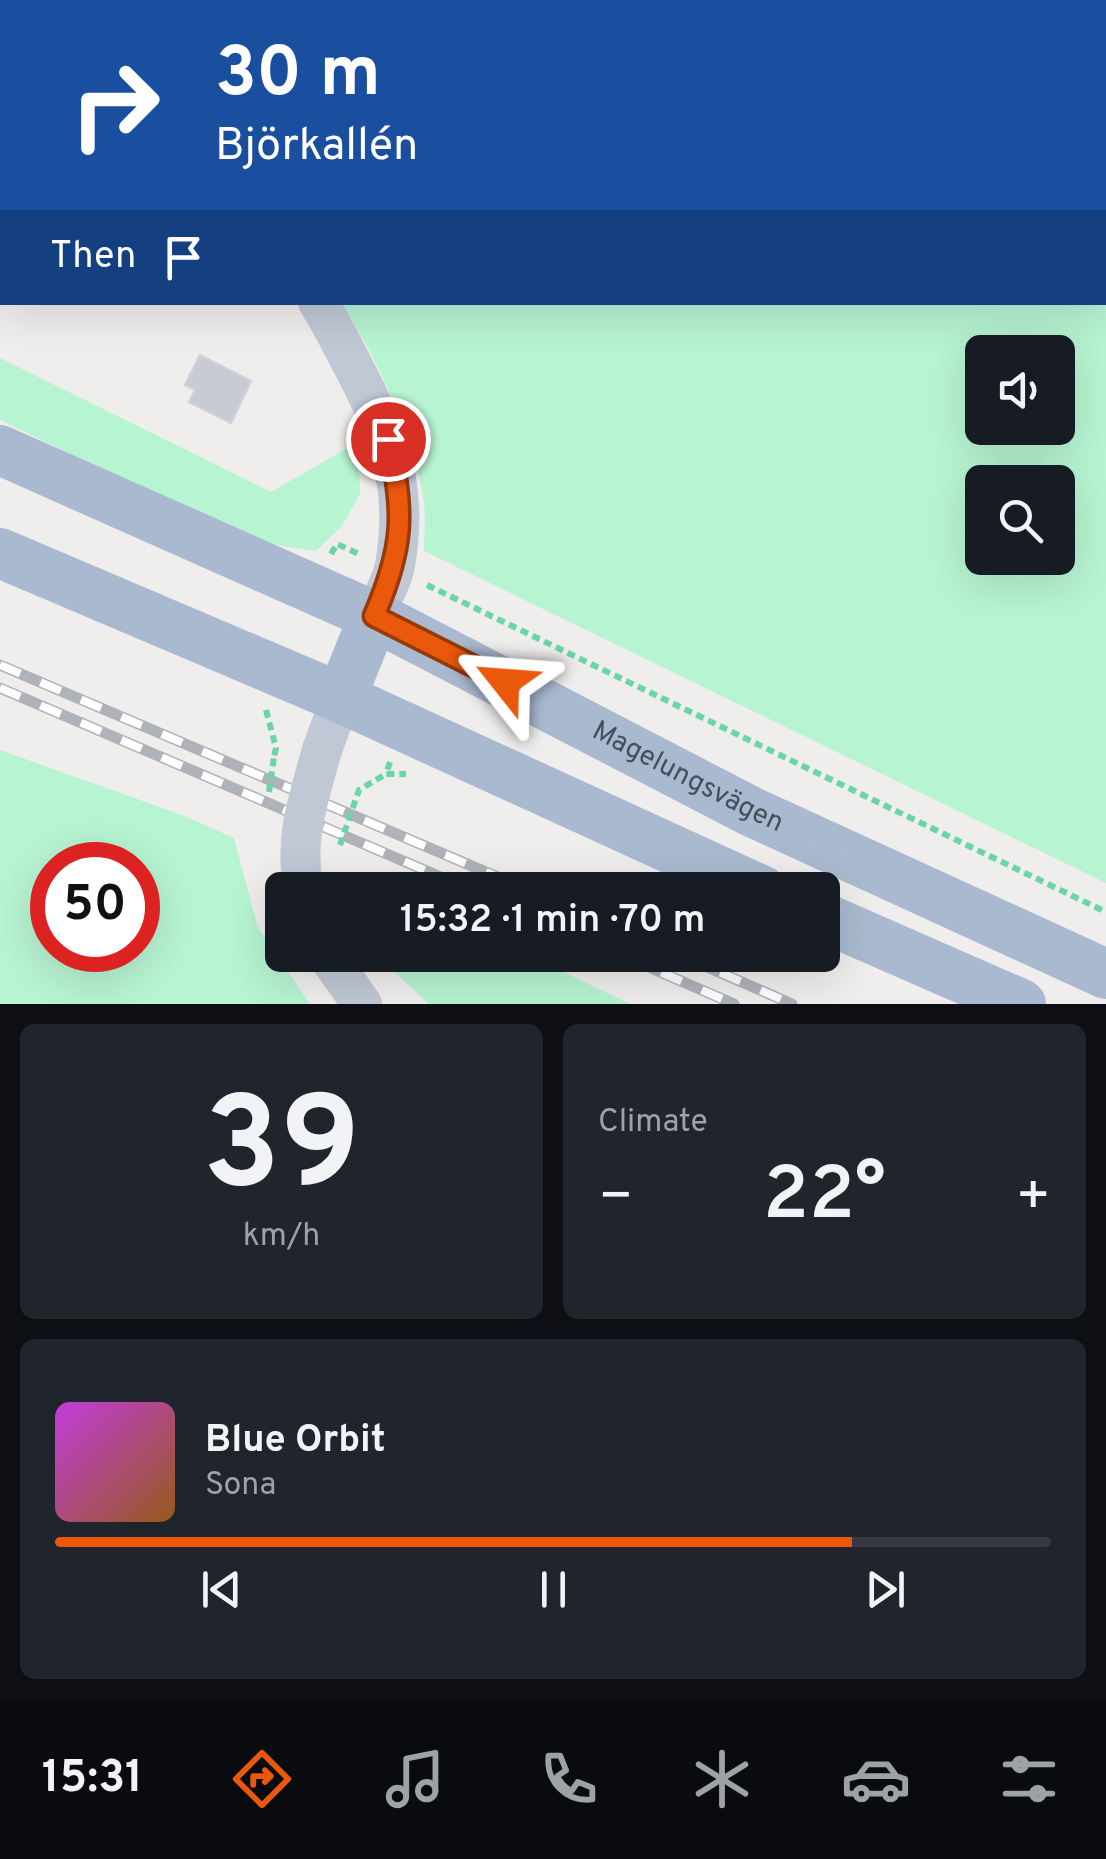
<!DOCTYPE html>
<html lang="en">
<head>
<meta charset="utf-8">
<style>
  :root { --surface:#171b24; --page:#20242c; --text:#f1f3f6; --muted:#9ea1a6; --line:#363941; --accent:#ea580c }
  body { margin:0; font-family:Overpass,sans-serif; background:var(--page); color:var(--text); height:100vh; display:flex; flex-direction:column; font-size:38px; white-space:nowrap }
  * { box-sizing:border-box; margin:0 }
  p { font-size:32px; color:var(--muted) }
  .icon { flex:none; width:55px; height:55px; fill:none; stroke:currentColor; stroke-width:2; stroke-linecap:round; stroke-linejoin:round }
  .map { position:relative; height:1004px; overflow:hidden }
  .side { display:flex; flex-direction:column; gap:20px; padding:20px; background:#0d0f14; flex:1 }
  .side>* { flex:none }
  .top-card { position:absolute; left:0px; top:0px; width:1108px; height:305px; box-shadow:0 10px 40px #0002; background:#1a4fa0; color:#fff; overflow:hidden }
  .fabs { position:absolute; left:965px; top:335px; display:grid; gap:20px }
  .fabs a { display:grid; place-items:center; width:110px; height:110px; border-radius:15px; background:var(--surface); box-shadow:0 10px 40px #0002; font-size:50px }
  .speed { position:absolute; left:30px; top:842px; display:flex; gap:20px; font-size:50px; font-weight:700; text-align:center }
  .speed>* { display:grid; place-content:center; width:130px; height:130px; border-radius:50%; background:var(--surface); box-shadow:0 10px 40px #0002; line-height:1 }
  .speed .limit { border:15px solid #d22; background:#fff; color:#111 }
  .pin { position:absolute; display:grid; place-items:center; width:85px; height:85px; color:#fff; margin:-42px; border:5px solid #fff; border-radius:50%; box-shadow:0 2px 10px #0007 }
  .me { position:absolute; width:110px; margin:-55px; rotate:298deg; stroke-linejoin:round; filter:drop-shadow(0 0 8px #0008) }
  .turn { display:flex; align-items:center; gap:35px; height:210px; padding:0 50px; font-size:45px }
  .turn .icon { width:130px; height:130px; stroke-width:2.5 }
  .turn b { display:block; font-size:70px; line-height:85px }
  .then { display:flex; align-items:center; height:95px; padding:0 50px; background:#0003; gap:20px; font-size:38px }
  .big { font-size:75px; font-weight:600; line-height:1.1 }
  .side .card { flex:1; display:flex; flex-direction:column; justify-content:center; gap:15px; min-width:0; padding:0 35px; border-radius:15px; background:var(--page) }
  .side .dial { align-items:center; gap:0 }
  .dial b { font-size:130px; line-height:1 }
  .song { display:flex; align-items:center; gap:30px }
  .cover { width:120px; height:120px; border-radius:15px; background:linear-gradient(135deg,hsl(290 70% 55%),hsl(30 70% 35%)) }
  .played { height:10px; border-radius:5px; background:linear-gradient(90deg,var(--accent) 80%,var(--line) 80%) }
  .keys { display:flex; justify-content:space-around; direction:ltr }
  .heat { display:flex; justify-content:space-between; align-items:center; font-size:55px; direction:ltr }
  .side .tiles { flex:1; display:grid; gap:20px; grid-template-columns:1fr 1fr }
  .card:last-child { grid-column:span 2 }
  .trip { position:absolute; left:265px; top:872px; width:575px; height:100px; border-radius:15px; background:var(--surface); box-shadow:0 10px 40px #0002; font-weight:600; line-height:100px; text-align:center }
  .tabs { display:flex; height:160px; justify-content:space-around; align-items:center; background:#090b0e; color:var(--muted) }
  .tabs .icon { width:70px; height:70px }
  .tabs .on { color:var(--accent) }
  .tabs b { font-size:45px; color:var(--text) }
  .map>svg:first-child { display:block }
  .green { fill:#b6f4d2; fill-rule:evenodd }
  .building { fill:#c8cbd4; stroke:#d0d2da; stroke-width:2.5 }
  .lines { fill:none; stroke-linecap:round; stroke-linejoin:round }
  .path { stroke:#6ad5a9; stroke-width:6; stroke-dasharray:8 5; stroke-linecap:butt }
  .minor { stroke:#bfc8d4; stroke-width:40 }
  .major { stroke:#a9bad0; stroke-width:50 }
  .rail-casing { stroke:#afb2b9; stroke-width:11 }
  .rail { stroke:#fff; stroke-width:8; stroke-dasharray:22; stroke-linecap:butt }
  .path-bridge { stroke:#6ad5a9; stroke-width:6; stroke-dasharray:8 5; stroke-linecap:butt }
  .minor-bridge { stroke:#bfc8d4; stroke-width:40 }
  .route-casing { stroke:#983908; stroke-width:25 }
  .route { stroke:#ea580c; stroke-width:18 }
  .labels { text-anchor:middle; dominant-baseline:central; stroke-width:9; stroke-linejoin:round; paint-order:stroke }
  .street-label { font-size:28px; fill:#434f5d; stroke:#fff }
</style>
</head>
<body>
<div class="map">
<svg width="1106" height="1004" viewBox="0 0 1106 1004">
  <rect width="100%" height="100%" fill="#f0eded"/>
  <!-- green -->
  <g class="green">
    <path d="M809,0H1106V883L424,551C424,536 426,519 424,504C417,441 375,354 341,303L1105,302V2H808ZM982,352H1058V428H982ZM982,482H1058V558H982Z"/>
    <polygon points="0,358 271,492 358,442 360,494 342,526 316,551 254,542 0,420"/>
    <path d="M0,750L182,815L234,838L258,928L310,1004H0ZM52,865H138V950H52Z"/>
    <polygon points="384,955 529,955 630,1004 429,1004 393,971"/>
  </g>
  <!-- building -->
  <polygon class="building" points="200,355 251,381 231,423 189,402 195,390 185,385"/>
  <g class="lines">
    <!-- path -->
    <g class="path">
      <polyline points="331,554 337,544 361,555"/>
      <polyline points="427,585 1106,912"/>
      <polyline points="266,710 276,748 274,757"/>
      <polyline points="390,762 386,774 406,774"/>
    </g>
    <!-- minor -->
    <g class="minor">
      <polyline points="235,2 237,0"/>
      <polyline points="0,6 2,8"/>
      <path d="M318,302C331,322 341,343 352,364C388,431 409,487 395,565C392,582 381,600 374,616"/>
      <polyline points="322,750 341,698"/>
      <polyline points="327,955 362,1004"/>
    </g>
    <!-- major -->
    <g class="major">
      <path id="s1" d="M0,450L374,616L752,812L1106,974"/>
      <polyline points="0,553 341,698 761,890"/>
      <polyline points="341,698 374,616"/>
      <polyline points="822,917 1021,1004"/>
    </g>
    <!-- rail casing -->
    <g class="rail-casing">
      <g id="rail">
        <polyline points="0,665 528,890"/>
        <polyline points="0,688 471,890"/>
        <polyline points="621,955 734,1004"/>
        <polyline points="680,955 792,1004"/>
      </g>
    </g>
    <!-- rail -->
    <use href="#rail" class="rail"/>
    <!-- path-bridge -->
    <g class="path-bridge">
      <polyline points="269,792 274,757"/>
      <polyline points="340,845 359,790 386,774"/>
    </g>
    <!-- minor-bridge -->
    <path class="minor-bridge" d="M304,890C293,840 309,798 322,750"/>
  </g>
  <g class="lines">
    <!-- route casing -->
    <g class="route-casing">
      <path id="route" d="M388,439C405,512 404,547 374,616L505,682"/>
    </g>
    <!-- route -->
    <use href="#route" class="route"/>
  </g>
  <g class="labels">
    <!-- street labels -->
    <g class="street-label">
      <text stroke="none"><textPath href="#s1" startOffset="762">Magelungsvägen</textPath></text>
    </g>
  </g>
</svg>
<div class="fabs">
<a><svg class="icon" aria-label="sound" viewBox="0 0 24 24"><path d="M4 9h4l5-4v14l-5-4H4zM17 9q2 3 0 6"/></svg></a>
<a><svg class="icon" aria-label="search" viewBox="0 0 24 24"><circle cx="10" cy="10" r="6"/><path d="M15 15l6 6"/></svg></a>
</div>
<div class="speed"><div class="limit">50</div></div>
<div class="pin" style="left:388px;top:439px;background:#d93025"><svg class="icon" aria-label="arrive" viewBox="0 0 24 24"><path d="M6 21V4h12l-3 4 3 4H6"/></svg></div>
<svg class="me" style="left:505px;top:682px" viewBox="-20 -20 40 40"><path d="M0-17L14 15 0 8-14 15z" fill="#ea580c" stroke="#fff" stroke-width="4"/></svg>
<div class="trip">15:32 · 1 min · 70 m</div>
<div class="top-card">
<div class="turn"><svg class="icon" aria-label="right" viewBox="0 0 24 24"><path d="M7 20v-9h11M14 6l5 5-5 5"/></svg><div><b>30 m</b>Björkallén</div></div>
<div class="then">Then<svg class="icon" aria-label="arrive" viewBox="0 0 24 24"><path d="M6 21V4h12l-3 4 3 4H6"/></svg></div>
</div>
</div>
<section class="side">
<div class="tiles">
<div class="card dial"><b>39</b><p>km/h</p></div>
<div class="card"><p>Climate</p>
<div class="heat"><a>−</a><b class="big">22°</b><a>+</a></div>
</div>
<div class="card">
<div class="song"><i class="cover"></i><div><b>Blue Orbit</b><p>Sona</p></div></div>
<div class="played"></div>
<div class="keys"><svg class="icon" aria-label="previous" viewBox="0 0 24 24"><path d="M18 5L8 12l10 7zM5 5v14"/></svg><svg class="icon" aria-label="pause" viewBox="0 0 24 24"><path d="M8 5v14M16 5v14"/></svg><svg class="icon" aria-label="next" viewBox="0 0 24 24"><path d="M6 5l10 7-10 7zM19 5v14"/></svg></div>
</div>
</div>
</section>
<nav class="tabs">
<b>15:31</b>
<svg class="icon on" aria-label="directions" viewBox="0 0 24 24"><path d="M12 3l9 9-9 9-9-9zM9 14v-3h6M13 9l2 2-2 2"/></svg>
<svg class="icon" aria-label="music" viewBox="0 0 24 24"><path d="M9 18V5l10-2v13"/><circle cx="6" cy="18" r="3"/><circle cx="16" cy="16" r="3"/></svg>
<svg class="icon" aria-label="phone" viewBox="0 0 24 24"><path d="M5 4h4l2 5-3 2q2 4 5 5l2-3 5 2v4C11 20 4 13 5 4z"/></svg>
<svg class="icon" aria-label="climate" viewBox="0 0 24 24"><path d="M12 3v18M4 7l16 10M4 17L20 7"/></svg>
<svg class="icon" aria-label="car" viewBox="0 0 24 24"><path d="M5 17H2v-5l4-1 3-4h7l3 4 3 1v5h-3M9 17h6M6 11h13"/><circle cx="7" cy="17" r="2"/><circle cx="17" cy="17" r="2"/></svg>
<svg class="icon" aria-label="filters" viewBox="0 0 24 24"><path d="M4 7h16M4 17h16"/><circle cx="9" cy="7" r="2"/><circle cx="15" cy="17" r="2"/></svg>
</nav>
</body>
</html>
